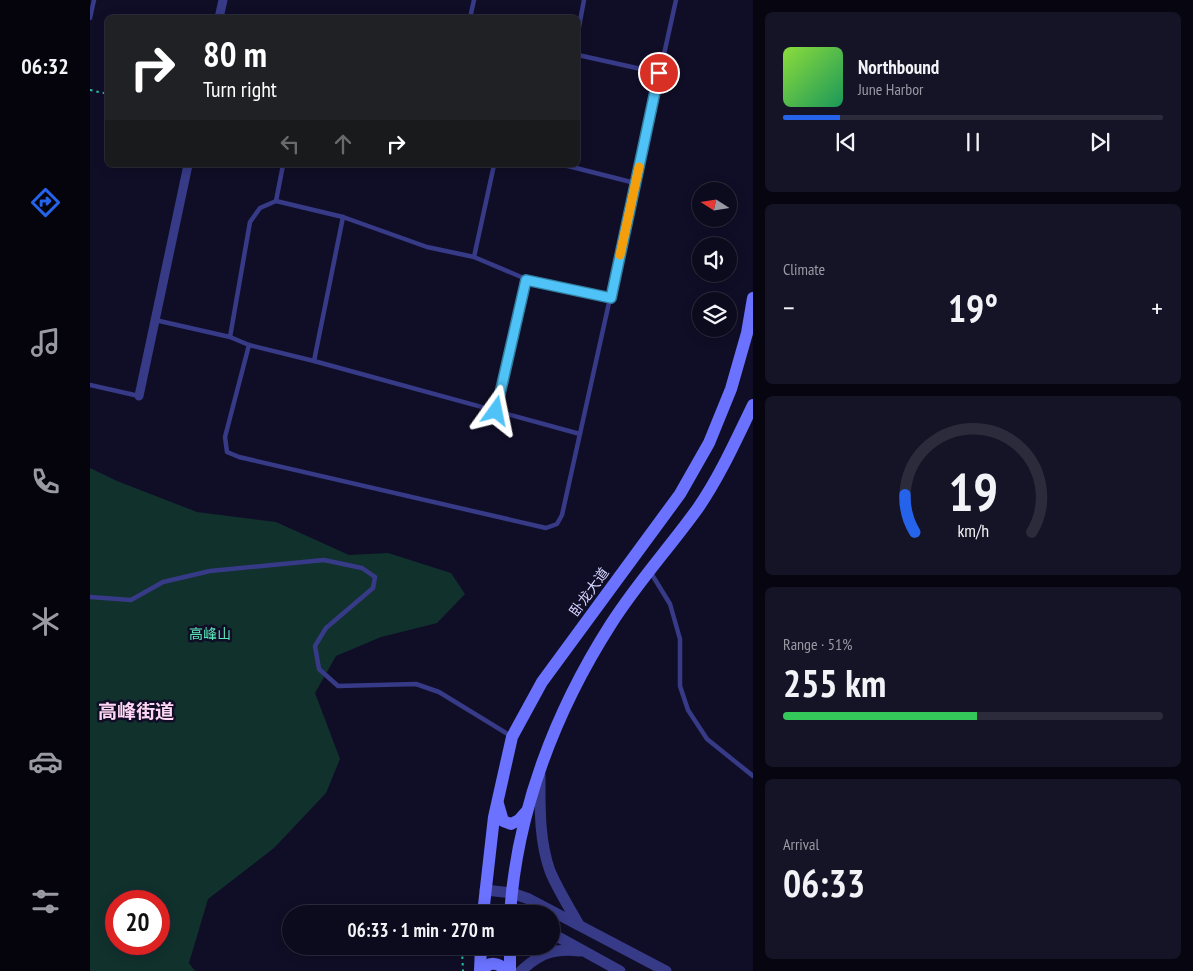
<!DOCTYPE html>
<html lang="en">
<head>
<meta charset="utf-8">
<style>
  :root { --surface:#0c0a1d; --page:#151326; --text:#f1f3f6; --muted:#9a9aa4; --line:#2c2b3b; --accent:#2563eb }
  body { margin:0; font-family:"PT Sans Narrow","Noto Sans SC",sans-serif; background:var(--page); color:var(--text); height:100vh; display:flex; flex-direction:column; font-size:19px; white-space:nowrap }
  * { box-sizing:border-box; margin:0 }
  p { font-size:16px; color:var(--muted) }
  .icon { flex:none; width:28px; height:28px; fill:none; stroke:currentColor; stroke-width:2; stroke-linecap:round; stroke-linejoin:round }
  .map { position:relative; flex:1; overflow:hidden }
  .sheet { display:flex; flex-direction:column; gap:12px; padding:12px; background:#070610; width:440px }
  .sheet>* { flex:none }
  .banner { position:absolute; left:15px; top:15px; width:475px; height:152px; border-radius:8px; box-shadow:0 2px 12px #0003,0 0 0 1px var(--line); background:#202124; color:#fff; overflow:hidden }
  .needle { width:32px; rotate:282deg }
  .tools { position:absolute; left:602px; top:182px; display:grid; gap:10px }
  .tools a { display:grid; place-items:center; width:45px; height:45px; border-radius:50%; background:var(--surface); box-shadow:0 2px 12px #0003,0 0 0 1px var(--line); font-size:25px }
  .speed { position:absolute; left:15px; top:890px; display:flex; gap:10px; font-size:25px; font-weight:700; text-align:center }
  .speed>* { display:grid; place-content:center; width:65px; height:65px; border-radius:50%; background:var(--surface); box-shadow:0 2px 12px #0003,0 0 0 1px var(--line); line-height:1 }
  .speed .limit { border:8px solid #d22; background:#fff; color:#111 }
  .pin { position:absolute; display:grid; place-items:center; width:42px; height:42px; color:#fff; margin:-21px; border:2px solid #fff; border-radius:50%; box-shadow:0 1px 5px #0007 }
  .me { position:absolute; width:55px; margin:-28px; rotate:12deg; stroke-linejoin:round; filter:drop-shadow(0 0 4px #0008) }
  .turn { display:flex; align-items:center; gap:18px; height:105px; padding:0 15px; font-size:22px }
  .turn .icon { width:65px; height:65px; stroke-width:2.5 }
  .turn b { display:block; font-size:35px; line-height:42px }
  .lanes { display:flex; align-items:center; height:48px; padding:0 15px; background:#0003; justify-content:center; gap:25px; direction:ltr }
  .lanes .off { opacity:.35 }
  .big { font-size:38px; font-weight:700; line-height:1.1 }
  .sheet .widget { flex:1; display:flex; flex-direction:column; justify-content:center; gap:8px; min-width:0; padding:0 18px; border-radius:8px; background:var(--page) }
  .sheet .dial { align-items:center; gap:0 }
  .dial svg { height:130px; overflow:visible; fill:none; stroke:var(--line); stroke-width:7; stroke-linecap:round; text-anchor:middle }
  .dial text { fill:var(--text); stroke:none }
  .song { display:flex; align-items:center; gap:15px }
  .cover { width:60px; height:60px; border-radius:8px; background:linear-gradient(135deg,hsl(90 70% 55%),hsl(150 70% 35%)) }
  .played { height:5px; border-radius:2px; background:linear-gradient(90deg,var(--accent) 15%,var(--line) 15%) }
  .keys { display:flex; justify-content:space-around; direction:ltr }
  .heat { display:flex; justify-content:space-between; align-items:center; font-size:28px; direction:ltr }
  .charge { height:8px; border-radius:4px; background:linear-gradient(90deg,#34c759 51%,var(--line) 0) }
  .trip { position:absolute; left:192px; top:905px; width:278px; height:50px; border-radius:25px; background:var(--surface); box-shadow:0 2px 12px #0003,0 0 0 1px var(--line); font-weight:700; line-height:50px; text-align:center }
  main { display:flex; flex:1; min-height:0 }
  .tabs { display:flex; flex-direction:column; width:90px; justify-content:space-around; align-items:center; background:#05040c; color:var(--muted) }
  .tabs .icon { width:35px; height:35px }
  .tabs .current { color:var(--accent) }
  .tabs b { font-size:22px; color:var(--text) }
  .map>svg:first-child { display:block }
  .green { fill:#11312d; fill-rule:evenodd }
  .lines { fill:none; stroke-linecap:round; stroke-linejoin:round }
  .path { stroke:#2abda9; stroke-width:2; stroke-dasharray:2.5 4; stroke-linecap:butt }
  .service { stroke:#373a87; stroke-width:4.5 }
  .minor { stroke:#373a87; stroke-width:9 }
  .tertiary { stroke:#373a87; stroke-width:11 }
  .secondary { stroke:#6b72ff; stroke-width:12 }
  .route-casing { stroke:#337fa1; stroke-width:12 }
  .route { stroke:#4fc3f7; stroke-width:9 }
  .slow { stroke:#f59e0b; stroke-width:9 }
  .labels { text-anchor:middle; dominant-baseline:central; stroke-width:5; stroke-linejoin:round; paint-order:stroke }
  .street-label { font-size:14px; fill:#d5d4ff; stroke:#100e27 }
  .park-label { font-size:14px; fill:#5ae5b8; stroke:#100e27 }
  .district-label { font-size:19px; font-weight:bold; fill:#ffd6f3; stroke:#100e27 }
</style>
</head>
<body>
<main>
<nav class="tabs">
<b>06:32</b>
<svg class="icon current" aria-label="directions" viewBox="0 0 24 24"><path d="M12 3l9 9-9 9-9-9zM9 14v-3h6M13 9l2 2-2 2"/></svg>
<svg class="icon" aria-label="music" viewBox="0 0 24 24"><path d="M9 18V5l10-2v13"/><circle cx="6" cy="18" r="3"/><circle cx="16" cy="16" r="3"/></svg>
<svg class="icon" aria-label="phone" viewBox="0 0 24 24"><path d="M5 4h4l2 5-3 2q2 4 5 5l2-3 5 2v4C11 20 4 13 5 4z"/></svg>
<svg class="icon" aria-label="climate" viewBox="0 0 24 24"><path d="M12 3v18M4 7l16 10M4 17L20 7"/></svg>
<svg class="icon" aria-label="car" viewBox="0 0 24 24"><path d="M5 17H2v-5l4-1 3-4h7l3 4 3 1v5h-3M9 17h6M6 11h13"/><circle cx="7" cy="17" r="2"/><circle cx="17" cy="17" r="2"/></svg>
<svg class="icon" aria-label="filters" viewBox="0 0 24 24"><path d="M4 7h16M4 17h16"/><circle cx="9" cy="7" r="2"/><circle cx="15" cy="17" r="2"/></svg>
</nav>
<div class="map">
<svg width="663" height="971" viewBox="0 0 663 971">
  <rect width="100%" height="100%" fill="#100e27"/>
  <!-- green -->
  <path class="green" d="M0,468L27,481L107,512L186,522L259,555L298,553L361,573L375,594L347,623L291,637L246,656L225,693L250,759L236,793L184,848L118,899L99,963L105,971H0ZM26,901H69V944H26Z"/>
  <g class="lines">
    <!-- path -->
    <g class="path">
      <polyline points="0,90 18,94"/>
      <polyline points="372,950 373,971"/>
    </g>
    <!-- service -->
    <g class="service">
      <polyline points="0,18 4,0"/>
      <polyline points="380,18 384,0"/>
      <polyline points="488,32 494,0"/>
      <polyline points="488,55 569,73"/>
      <polyline points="474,165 545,183"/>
      <polyline points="186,201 193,165"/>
      <polyline points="384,257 404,165"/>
      <polyline points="65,320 140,337 159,345 224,361 490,434"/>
      <polyline points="140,337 160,222 170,208 186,201 253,217 337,247 384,257 436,279 521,298"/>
      <polyline points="159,345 135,437 137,452 149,457 456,528 467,524 472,515 586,0"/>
      <polyline points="224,361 253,217"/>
      <polyline points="0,385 49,396"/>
      <polyline points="406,411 436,279"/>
      <polyline points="561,573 580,604 590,639 590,686 598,710 617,739 663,776"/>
      <polyline points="0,597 41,600 73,582 120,571 234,560 272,568 285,577 283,588 236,628 225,646 229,669 248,686 326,684 349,692 421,736"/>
    </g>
    <!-- minor -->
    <g class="minor">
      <polyline points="129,18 133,0"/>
      <polyline points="49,396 98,165"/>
    </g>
    <!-- tertiary -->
    <g class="tertiary">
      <path d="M450,775C450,807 449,840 460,871C468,890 479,907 489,925"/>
      <polyline points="395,890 422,893 439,899 576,971"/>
      <polyline points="393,911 416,914"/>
      <polyline points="461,933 530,971"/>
      <path d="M431,971C450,953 464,948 490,951"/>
    </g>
    <!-- secondary -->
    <g class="secondary">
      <polyline points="408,804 413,821 421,824 429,820 437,811"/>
      <polyline points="393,914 404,817 422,737 452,682 590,494 619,443 641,389 657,333 663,298"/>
      <path d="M420,914C427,810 466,710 521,624C547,583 580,547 608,508C630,476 646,440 663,405"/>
      <polyline points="390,971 391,946"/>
      <path d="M393,971C398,960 410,963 416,971"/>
      <polyline points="420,971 420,946"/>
    </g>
  </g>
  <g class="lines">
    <!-- route casing -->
    <g class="route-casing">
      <polyline id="route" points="406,411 436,280 521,298 569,73"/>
    </g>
    <!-- route -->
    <use href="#route" class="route"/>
    <!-- slow -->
    <polyline class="slow" points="530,255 549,167"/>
  </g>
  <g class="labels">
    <!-- street labels -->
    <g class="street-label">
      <text transform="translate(499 592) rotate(-54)">卧龙大道</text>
    </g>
    <!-- park labels -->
    <g class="park-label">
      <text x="120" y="634">高峰山</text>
    </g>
    <!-- district labels -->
    <g class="district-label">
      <text x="46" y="711">高峰街道</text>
    </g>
  </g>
</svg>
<div class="tools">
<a><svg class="needle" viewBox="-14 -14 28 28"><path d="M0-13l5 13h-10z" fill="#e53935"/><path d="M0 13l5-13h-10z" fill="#9a9aa4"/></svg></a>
<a><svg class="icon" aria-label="sound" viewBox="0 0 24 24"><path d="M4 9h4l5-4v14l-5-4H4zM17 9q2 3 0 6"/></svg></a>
<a><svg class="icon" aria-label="layers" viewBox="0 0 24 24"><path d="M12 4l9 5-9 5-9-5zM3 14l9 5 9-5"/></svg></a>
</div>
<div class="speed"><div class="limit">20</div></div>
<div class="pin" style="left:569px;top:73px;background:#d93025"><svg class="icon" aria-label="arrive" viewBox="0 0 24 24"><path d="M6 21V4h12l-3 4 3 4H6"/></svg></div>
<svg class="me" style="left:406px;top:411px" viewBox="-20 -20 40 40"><path d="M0-17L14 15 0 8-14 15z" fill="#4fc3f7" stroke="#fff" stroke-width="4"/></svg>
<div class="trip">06:33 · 1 min · 270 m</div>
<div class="banner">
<div class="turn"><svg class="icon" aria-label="right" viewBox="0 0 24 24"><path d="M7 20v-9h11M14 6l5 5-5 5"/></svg><div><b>80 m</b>Turn right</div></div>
<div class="lanes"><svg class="icon off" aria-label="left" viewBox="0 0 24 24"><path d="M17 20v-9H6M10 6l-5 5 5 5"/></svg><svg class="icon off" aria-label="ahead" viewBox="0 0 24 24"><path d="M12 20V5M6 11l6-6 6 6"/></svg><svg class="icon" aria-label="right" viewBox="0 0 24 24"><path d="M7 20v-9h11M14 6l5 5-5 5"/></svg></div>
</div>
</div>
<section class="sheet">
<div class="widget">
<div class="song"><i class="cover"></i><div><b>Northbound</b><p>June Harbor</p></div></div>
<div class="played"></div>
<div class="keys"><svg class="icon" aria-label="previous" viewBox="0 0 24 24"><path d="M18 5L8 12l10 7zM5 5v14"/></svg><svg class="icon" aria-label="pause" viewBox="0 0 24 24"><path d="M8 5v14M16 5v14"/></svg><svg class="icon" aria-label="next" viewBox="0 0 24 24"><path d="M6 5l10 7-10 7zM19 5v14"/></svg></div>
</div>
<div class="widget"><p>Climate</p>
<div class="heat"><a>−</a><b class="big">19°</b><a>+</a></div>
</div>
<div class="widget dial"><svg viewBox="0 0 100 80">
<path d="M14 69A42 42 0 1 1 86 69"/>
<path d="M14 69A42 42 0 0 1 8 46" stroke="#2563eb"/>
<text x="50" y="56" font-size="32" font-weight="700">19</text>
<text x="50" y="72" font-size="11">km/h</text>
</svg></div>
<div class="widget"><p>Range · 51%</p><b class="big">255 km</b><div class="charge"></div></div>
<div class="widget"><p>Arrival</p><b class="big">06:33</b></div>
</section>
</main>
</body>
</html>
